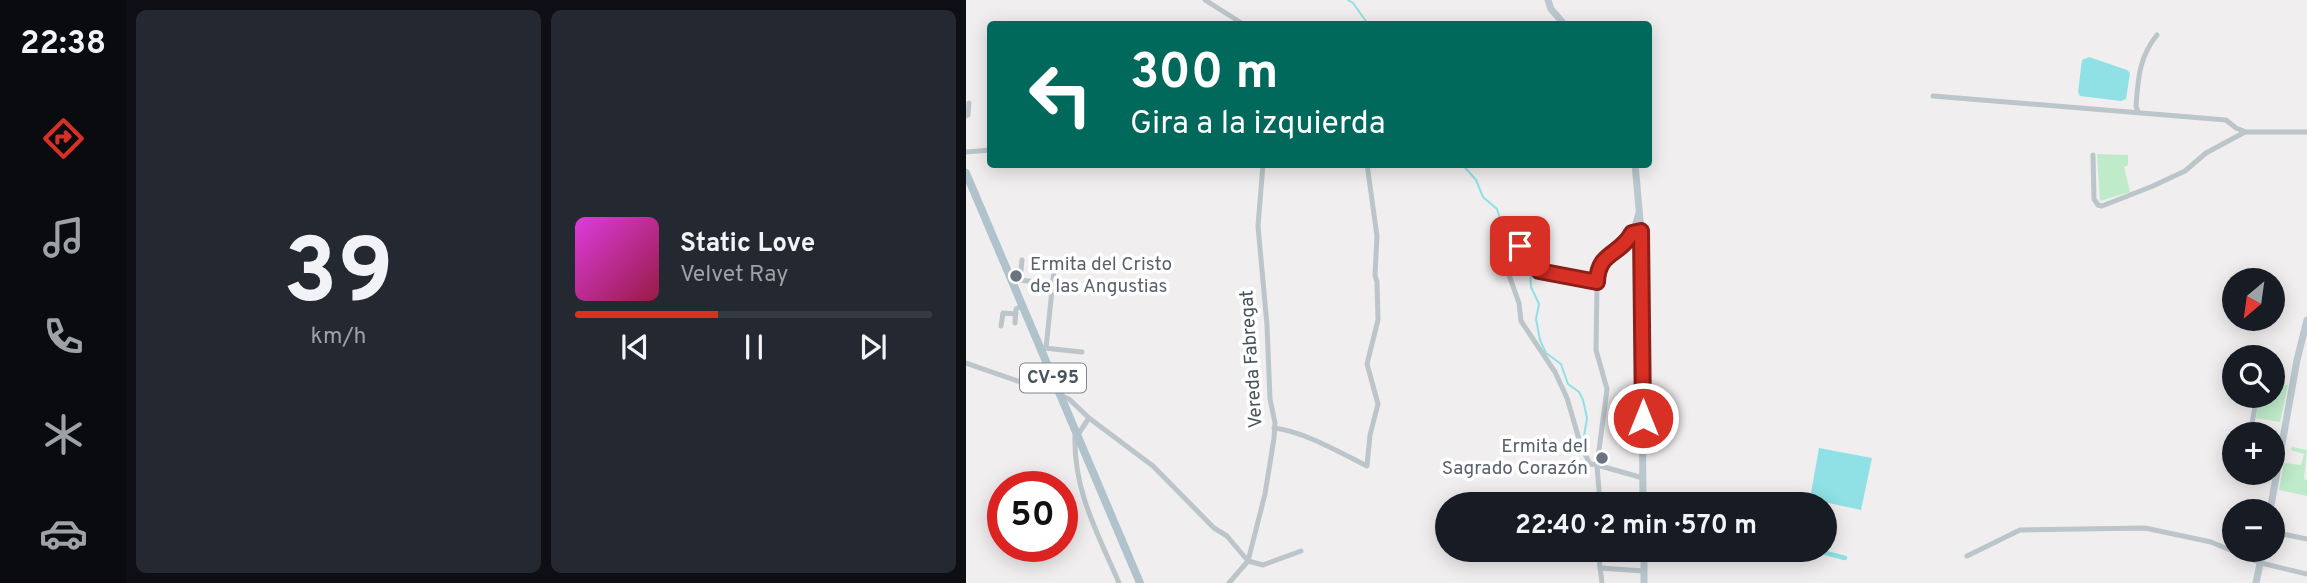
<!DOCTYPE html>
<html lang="es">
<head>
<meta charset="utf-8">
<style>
  :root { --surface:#171b24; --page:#242831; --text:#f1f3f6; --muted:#9ea1a6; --line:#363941; --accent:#d93025 }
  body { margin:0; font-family:Overpass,sans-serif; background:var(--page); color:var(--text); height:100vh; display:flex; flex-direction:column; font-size:26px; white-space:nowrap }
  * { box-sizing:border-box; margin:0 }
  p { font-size:23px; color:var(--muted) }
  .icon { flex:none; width:38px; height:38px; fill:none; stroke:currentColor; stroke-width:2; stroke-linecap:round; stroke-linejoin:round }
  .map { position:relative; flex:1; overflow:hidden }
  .sheet { display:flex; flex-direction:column; gap:10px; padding:10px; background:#0d0f14; width:840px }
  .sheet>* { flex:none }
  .hud { position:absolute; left:21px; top:21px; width:665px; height:147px; border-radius:7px; box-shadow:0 4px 18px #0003; background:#00695c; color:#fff; overflow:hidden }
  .needle { width:46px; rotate:209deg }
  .tools { position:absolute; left:1256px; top:268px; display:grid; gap:14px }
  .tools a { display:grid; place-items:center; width:63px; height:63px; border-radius:50%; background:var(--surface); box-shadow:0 4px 18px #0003; font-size:35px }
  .speed { position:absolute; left:21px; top:471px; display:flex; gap:14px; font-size:35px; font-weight:700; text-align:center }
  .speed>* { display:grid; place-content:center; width:91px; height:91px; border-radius:50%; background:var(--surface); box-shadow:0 4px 18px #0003; line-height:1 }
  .speed .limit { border:10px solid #d22; background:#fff; color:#111 }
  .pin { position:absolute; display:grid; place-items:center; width:60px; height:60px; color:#fff; margin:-30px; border-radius:14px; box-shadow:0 4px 10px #0006 }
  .me { position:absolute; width:77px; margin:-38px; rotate:0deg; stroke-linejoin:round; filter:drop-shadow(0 0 5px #0008) }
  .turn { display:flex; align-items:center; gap:24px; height:147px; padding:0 28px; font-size:32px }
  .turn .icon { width:91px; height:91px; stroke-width:2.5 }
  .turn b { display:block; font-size:49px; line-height:60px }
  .sheet .widget { flex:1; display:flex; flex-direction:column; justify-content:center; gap:10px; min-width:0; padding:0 24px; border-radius:10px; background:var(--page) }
  .sheet .dial { align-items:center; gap:0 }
  .dial b { font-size:91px; line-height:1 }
  .song { display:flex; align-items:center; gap:21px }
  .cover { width:84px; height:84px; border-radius:10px; background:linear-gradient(135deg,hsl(300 70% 55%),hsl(340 70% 35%)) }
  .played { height:7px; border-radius:4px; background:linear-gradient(90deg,var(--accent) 40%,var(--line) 40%) }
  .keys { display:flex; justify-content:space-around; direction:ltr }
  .sheet .tiles { flex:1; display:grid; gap:10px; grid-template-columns:repeat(2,1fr) }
  .trip { position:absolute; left:469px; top:492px; width:402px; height:70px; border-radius:35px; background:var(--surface); box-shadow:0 4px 18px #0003; font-weight:700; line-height:70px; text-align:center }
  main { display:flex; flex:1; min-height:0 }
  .tab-bar { display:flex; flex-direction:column; width:126px; justify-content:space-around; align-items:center; background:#090b0e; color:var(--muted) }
  .tab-bar .icon { width:49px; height:49px }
  .tab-bar .active { color:var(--accent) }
  .tab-bar b { font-size:32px; color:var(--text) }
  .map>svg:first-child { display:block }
  .green { fill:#bfebca }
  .water { fill:#8fe1e5 }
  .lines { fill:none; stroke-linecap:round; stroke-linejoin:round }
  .stream { stroke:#8fe1e5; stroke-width:2 }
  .canal { stroke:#8fe1e5; stroke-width:4.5 }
  .street { stroke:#bbc5ca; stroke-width:5 }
  .secondary { stroke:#bbc8cf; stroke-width:7 }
  .primary { stroke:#b0c2cb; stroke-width:8 }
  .route-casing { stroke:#8d1f18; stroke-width:18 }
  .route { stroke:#d93025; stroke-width:12 }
  .worship-dot { fill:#6b7280; stroke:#fff; stroke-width:2.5 }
  .labels { text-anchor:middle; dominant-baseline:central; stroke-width:7; stroke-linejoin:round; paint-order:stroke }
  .shield { fill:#fff; stroke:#7f878c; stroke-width:2 }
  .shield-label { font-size:18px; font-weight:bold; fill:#48545a }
  .worship-label { font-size:19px; fill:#5b616d; stroke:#fff; text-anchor:start }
  .street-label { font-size:19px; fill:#48545a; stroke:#fff }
</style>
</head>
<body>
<main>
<nav class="tab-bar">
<b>22:38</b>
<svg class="icon active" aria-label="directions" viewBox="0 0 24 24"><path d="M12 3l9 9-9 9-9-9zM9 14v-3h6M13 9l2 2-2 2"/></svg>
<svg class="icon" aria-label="music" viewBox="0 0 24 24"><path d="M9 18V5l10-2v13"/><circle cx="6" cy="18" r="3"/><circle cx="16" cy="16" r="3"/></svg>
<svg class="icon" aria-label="phone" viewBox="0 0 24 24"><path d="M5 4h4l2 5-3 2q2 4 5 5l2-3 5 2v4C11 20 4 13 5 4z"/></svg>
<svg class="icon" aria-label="climate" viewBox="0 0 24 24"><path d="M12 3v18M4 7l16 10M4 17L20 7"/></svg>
<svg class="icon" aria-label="car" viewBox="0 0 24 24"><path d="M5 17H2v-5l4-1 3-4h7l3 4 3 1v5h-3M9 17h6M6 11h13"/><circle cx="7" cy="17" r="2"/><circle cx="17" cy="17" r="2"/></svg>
</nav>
<section class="sheet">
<div class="tiles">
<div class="widget dial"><b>39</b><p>km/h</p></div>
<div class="widget">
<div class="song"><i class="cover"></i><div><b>Static Love</b><p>Velvet Ray</p></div></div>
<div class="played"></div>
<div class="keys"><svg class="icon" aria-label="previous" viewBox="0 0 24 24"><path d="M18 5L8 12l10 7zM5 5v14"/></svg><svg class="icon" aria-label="pause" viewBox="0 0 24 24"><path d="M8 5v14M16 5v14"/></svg><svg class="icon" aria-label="next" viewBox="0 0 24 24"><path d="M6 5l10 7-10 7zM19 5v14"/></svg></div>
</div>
</div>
</section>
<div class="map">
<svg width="1341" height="583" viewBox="0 0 1341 583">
  <rect width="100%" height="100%" fill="#f1eeef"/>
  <!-- green -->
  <g class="green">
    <polygon points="1131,154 1162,155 1162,165 1158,167 1164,192 1134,201"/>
    <polygon points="1307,383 1322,385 1314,422 1290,418 1293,396 1307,396"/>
    <polygon points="1326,447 1341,450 1338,479 1341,480 1341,496 1313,490 1318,463 1335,465 1338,454 1325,450"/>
  </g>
  <!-- water -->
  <g class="water">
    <polygon points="1123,57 1161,70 1164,73 1160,99 1155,101 1114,96 1112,92 1116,60"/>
    <polygon points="853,448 906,458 895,510 844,499"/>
  </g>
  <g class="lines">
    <!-- stream -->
    <g class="stream">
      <polyline points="382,0 387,3 402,24"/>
      <polyline points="496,164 510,180 517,197 531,209 540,238"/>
      <polyline points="546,243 564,263 565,287 573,304 570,319 574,340 580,353 595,364 602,384 613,392 617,400 621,418 617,442"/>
    </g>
    <!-- canal -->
    <g class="canal">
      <polyline points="684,498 689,504"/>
      <polyline points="760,550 767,553 779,555 787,552 806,556 848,550 879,558"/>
    </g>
    <!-- street -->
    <g class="street">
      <polyline points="239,0 277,24"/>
      <polyline points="967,96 1260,120 1270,128 1280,132 1341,132"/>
      <path d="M1172,112L1170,106C1172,79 1173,57 1191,35"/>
      <polyline points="0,116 2,115 3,103"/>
      <polyline points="0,152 24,150"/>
      <polyline points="1127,155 1128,199 1132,205 1136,206 1187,186 1219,171 1240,153 1279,132"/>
      <polyline points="666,233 672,213"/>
      <polyline points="54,280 56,260"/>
      <polyline points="46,282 54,280 87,284"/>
      <path d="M631,282C632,251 654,256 666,233L675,231"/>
      <polyline points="49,323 50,309 56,306"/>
      <polyline points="35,326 37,313 50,314"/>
      <polyline points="78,348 116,352"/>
      <polyline points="80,348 89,261"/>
      <polyline points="1298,357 1299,352"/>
      <polyline points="0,363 75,389 91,388"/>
      <polyline points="94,395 103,399 123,418 187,466 248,528 261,536 282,561 297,565 335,551"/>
      <path d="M308,428C337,431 375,453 401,466L404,435L412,404L401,364L412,320L411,282L409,275L411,236L401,164"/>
      <polyline points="1285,430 1300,434"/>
      <polyline points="1284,434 1291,396"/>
      <path d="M109,435C107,490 132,534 153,583"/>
      <polyline points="111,436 123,418"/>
      <polyline points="635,496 677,496"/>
      <path d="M634,504L631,465L641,389L630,350L631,282H624L573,271C563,260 555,237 537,241L534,250L553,303L555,321L589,372L601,398L615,446L624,464L631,465L677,478"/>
      <polyline points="1307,532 1341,539"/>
      <polyline points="632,550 636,583"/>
      <polyline points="1001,556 1054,530 1179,528 1245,542 1295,563 1341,574"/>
      <polyline points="634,568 678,571"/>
      <polyline points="263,583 282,561 299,494 308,438 309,423 304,399 301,325 292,226 297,164"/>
    </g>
    <!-- secondary -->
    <g class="secondary">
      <polyline points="582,0 585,9 598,24"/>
      <polyline points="669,164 675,231 677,504"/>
      <polyline points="1304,511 1331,360 1341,320"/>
      <polyline points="678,550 678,583"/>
      <polyline points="1290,583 1297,550"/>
    </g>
    <!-- primary -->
    <polyline class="primary" points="0,173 174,583"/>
  </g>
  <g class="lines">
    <!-- route casing -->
    <g class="route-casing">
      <path id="route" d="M554,246L573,271L631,282C632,251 654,256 666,233L675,231L677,418"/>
    </g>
    <!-- route -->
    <use href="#route" class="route"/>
  </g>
  <!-- markers -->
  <g class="worship-dot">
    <circle cx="50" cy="276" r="7"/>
    <circle cx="636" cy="458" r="7"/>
  </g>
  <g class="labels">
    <!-- shield labels -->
    <rect class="shield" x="54" y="363.5" width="66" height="29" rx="5"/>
    <g class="shield-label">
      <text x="87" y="378">CV-95</text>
    </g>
    <!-- worship labels -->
    <g class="worship-label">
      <text x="64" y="265">Ermita del Cristo<tspan x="64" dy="22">de las Angustias</tspan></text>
      <text x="622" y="447" text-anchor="end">Ermita del<tspan x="622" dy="22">Sagrado Corazón</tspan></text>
    </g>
    <!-- street labels -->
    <g class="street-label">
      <text transform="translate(286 359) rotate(-94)">Vereda Fabregat</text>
    </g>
  </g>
</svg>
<div class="tools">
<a><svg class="needle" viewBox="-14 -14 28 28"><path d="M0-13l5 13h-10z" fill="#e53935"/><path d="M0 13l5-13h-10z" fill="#9ea1a6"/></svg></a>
<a><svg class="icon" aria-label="search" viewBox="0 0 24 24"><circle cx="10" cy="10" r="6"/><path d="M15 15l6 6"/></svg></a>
<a>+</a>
<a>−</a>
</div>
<div class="speed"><div class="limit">50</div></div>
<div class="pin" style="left:554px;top:246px;background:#d93025"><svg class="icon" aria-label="arrive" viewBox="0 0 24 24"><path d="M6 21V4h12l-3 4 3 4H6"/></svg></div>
<svg class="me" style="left:677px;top:418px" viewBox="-20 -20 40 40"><circle r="17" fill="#d93025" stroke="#fff" stroke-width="3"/><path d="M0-11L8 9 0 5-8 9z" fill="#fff"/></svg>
<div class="trip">22:40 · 2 min · 570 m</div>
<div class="hud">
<div class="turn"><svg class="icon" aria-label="left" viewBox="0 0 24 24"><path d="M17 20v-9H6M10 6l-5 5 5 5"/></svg><div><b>300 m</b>Gira a la izquierda</div></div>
</div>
</div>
</main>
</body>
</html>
